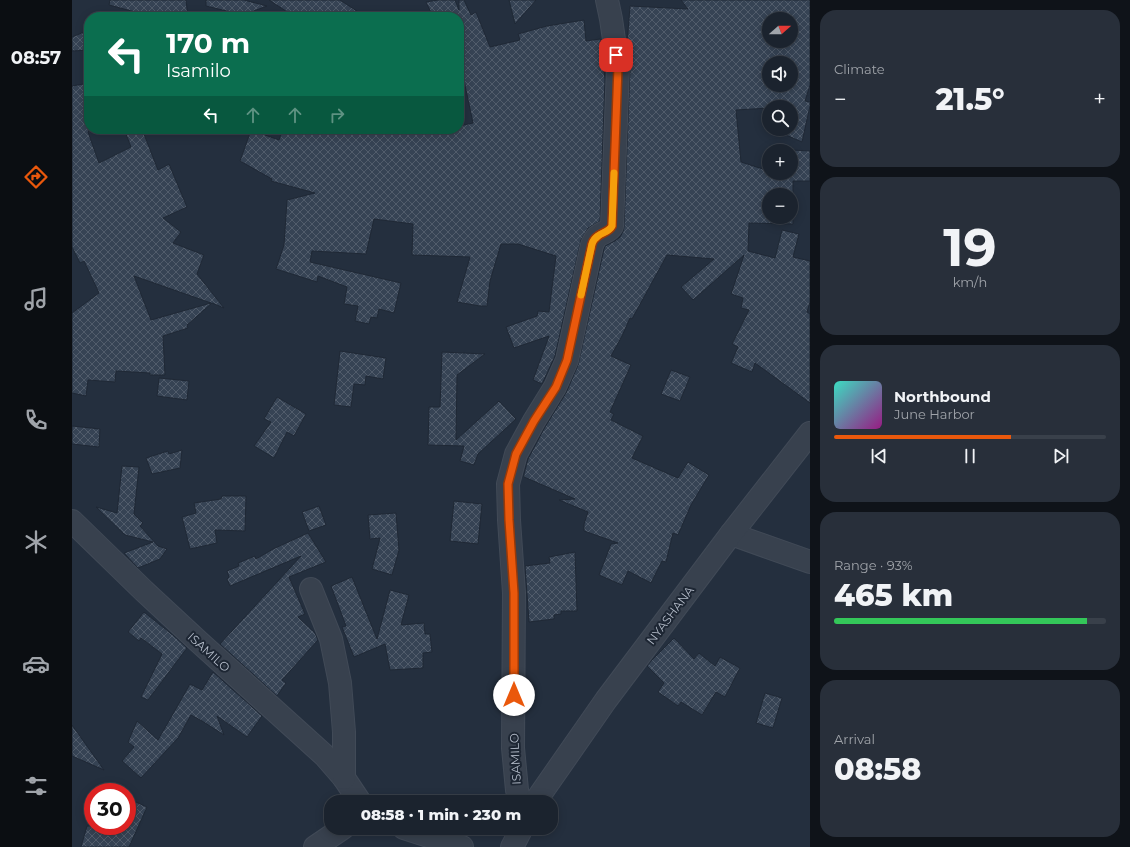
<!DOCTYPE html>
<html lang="en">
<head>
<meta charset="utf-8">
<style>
  :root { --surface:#1b232e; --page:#282f3a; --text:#f1f3f6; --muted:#a0a4aa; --line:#39404a; --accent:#ea580c }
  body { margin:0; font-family:Montserrat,sans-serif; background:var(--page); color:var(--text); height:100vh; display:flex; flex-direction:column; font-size:15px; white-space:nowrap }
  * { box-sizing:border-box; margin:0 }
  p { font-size:13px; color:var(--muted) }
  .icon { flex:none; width:22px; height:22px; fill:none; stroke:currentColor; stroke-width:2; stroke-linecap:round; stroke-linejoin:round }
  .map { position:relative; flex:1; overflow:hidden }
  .drawer { display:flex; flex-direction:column; gap:10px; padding:10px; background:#0f1319; width:320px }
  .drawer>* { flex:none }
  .banner { position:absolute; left:12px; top:12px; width:380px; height:122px; border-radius:16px; box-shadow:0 2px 10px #0003,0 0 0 1px var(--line); background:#0b6e4f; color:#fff; overflow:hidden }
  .needle { width:26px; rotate:69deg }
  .controls { position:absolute; left:690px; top:12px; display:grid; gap:8px }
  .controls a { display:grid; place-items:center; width:36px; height:36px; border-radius:50%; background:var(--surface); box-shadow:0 2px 10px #0003,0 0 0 1px var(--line); font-size:20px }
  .speed { position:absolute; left:12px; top:783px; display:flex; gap:8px; font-size:20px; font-weight:700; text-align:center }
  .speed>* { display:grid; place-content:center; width:52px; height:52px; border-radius:50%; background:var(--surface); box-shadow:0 2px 10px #0003,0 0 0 1px var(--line); line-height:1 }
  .speed .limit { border:6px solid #d22; background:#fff; color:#111 }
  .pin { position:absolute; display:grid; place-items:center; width:34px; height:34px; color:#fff; margin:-17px; border-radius:8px; box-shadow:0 2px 6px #0006 }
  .me { position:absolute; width:44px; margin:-22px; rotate:0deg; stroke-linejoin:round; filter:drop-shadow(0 0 3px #0008) }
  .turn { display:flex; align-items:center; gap:14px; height:84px; padding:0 16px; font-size:18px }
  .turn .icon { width:52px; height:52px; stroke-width:2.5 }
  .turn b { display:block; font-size:28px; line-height:34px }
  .lanes { display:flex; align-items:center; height:38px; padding:0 16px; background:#0003; justify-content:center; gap:20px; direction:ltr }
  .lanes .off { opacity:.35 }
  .big { font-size:30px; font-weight:800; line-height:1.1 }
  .drawer .card { flex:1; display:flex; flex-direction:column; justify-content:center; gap:6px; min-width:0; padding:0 14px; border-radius:16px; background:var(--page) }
  .drawer .dial { align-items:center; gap:0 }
  .dial b { font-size:52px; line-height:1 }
  .song { display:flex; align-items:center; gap:12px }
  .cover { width:48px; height:48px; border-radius:6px; background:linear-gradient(135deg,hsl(170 70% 55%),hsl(310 70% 35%)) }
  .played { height:4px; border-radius:2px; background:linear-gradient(90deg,var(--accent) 65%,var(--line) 65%) }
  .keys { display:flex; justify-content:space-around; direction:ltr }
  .heat { display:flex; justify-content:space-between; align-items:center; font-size:22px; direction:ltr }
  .charge { height:6px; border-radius:3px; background:linear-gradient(90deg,#34c759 93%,var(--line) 0) }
  .trip { position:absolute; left:252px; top:795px; width:234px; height:40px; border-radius:16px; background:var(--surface); box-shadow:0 2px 10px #0003,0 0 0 1px var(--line); font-weight:800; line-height:40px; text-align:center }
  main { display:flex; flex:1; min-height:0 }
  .tabs { display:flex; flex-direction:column; width:72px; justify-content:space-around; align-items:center; background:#0b0e12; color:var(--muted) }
  .tabs .icon { width:28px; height:28px }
  .tabs .current { color:var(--accent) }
  .tabs b { font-size:18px; color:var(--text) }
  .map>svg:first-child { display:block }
  .building { fill:url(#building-cross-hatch); stroke:#1f2835; fill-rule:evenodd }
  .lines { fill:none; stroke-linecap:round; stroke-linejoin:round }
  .minor-casing { stroke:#414a57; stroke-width:24 }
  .minor { stroke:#38414e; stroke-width:22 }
  .route-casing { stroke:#983908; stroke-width:10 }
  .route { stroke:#ea580c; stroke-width:7 }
  .slow { stroke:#f59e0b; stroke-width:7 }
  .labels { text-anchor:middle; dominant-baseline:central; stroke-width:4; stroke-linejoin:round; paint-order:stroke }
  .street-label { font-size:12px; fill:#b4bcc9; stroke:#1d2633 }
</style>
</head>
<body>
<main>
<nav class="tabs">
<b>08:57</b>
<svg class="icon current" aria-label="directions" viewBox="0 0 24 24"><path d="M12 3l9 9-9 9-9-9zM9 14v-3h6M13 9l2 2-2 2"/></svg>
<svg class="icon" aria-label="music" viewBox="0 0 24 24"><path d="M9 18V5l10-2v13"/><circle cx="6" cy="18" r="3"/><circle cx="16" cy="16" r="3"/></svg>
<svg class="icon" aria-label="phone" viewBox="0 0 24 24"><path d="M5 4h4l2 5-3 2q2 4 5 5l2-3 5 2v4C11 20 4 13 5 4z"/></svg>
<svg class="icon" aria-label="climate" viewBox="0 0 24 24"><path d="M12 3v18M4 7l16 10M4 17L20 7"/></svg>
<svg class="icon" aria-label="car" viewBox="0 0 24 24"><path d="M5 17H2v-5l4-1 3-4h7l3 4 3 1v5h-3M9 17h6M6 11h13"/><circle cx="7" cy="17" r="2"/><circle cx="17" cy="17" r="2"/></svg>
<svg class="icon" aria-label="filters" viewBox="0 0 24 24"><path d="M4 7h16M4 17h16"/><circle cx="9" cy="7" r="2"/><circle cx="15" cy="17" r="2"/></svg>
</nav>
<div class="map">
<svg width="738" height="847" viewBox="0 0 738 847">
  <defs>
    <pattern id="building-cross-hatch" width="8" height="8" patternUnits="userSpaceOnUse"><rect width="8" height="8" fill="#364354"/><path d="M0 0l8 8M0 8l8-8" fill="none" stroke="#515c6b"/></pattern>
  </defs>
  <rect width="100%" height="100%" fill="#242f3e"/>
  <!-- building -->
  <g class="building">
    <polygon points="38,0 114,0 116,17 82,17 37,5"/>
    <polygon points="134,0 172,0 195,6 171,15 134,6"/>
    <polygon points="197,0 268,0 294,17 223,17"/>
    <polygon points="366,0 383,0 387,10 387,0 392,0 399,15 404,12 418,47 448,40 446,34 475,26 512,20 514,41 528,39 533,79 528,221 516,228 509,240 483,356 470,384 461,380 477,336 442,348 434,327 465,316 466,311 477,312 484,256 446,244 429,244 418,281 415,306 408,306 385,302 398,257 340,255 341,224 302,219 294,254 240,251 238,262 329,283 322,313 307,309 305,318 299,317 297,324 283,321 286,306 272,304 275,287 246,276 245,282 204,269 212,245 215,200 243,193 199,181 200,179 168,161 179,130 207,140 211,129 387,129 387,126 401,123 387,57 387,17 361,17 354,2"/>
    <polygon points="437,0 464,0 443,24"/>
    <path d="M609,0H738V85L733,101L738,102V106L730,142L700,129H719V107H697V108L664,110L669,162L697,171V173H704L719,177V150L738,151V181H721V224L677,223L676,251L703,258L710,230L727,234L721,257L738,261V302L735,312L738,314V403L683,363L680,372L659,363L666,347L660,344L677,310L669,308L671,298L659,294L672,255L621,300L609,287L642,259L595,255L560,319L558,318L550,336L539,356L559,365L538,412L542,414L539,420L571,436L560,458L606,478L616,462L637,475L619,505L606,535L601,533L594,562L590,561L579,583L556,571L550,585L527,575L539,544L546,543L512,531V524L516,512L487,500L503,499L452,477V474L456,459L473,427L494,393L506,365L532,249L533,246L543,241L548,237L551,232L552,227L558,67L555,45L558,6L616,9ZM697,19H719V41H697ZM697,63H719V85H697ZM697,195H719V217H697Z"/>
    <polygon points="17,30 17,50 0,51 0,37"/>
    <path d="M17,83V131L16,132L27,163L59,147L52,129H70L86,170L97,164L115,207L91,218L109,232L101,243L132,255L125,274L152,308L140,303L115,325L116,328L91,336L93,375H78V373L44,371L43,382L16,380L14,396L0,393V313L27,293L12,261L8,263L0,247V86ZM62,276L139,303L79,320Z"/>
    <polygon points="268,351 314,358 311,379 294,376 293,385 282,384 279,407 262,405"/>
    <polygon points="370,352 413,354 385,375 384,440 427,401 444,419 406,454 402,465 388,461 392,446 356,445 357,407 368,407"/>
    <polygon points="599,370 618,377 608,401 589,394"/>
    <polygon points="87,378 117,381 115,400 85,396"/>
    <polygon points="205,397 234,414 222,436 215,432 202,458 182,446 199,422 192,419"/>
    <polygon points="0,426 28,429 27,447 0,444"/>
    <polygon points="110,450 108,468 80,474 74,458 96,451 97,454"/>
    <polygon points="50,466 67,467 62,514 71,523 68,526 86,546 95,549 88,559 66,568 52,553 81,542 53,535 24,507 45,513"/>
    <polygon points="150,496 174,496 173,531 143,530 145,543 118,549 110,517 124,513 122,503 149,499"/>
    <polygon points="382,501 410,504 406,544 378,541"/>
    <polygon points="247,506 254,525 237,531 230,512"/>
    <polygon points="324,513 327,550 320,575 300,569 308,538 298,539 296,515"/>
    <polygon points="236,533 254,562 217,577 233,614 226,617 243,633 246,640 210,680 214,683 205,696 148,644 229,556 158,586 155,579 157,577 155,571 167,566 166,563 183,556 184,559 201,549"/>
    <polygon points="503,552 505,611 489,611 489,614 482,615 482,619 457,622 453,566 478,563 477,557"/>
    <polygon points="280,577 305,639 318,590 337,595 329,625 352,623 353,634 358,634 360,652 351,653 351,668 318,670 313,644 282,657 270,627 274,626 259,586"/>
    <polygon points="72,612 102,636 115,648 76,700 69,697 90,654 69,638 67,641 56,632"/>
    <polygon points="602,638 622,659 627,653 643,666 648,657 668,668 653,697 644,692 630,715 609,702 606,706 586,692 592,683 575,666 580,660"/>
    <polygon points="141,672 190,716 175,737 145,716 152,735 130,721 119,715 106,738 69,778 50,761 62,747 56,742 65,721 86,740 118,684 130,690"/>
    <polygon points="693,693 710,698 701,728 684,723"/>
    <polygon points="0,725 32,770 0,756"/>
    <polygon points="55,798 75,807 57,847 9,847 15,826 55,826"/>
  </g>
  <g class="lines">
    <!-- minor casing -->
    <g class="minor-casing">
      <g id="minor">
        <polyline points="0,521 72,591 127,642 252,755 272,778 288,802"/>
        <polyline points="659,534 738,562"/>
        <polyline points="239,589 259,639 268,683 272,732 272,778"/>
        <path d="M448,802L445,790L441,748L442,593L437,520L436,484L444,454L462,421L483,387L495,360L520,245C522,241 523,238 526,236C531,232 537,232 540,226L546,67L539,19L535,0"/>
        <polyline points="463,802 534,700 659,534 738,433"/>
        <polyline points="332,828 390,847"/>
        <polyline points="243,847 271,828"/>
        <polyline points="440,847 450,828"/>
      </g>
    </g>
    <!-- minor -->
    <use href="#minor" class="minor"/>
  </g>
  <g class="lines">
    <!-- route casing -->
    <g class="route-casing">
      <path id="route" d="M442,695V593L437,520L436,484L444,454L462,421L484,387L495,360L520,244C521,241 523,238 526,236C531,232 537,232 540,226L546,67L544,55"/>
    </g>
    <!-- route -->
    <use href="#route" class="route"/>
    <!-- slow -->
    <path class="slow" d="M509,295L520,244C521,241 523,238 526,236C531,232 537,232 540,226L542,173"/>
  </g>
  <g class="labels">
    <!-- street labels -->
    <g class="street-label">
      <text transform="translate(598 615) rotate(-53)">NYASHANA</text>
      <text transform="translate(137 652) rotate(42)">ISAMILO</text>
      <text transform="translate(443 759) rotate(-93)">ISAMILO</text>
    </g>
  </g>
</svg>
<div class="controls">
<a><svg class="needle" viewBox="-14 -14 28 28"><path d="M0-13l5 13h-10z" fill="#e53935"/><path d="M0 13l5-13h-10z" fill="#a0a4aa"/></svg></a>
<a><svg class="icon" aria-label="sound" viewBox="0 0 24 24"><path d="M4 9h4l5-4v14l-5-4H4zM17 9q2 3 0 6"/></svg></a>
<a><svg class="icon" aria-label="search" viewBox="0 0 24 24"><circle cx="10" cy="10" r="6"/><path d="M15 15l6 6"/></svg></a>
<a>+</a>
<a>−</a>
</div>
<div class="speed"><div class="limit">30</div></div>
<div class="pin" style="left:544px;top:55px;background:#d93025"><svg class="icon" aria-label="arrive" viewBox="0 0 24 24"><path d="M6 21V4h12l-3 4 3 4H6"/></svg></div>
<svg class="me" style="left:442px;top:695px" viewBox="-20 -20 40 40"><circle r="19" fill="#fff"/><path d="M0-13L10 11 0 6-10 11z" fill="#ea580c"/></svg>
<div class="trip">08:58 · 1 min · 230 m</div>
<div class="banner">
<div class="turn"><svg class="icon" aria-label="left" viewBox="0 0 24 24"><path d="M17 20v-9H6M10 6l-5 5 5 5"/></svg><div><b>170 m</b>Isamilo</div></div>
<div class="lanes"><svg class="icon" aria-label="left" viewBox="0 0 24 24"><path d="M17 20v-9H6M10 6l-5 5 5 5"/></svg><svg class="icon off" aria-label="ahead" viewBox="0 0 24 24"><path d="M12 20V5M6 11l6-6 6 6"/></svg><svg class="icon off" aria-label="ahead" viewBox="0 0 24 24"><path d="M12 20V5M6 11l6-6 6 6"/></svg><svg class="icon off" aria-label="right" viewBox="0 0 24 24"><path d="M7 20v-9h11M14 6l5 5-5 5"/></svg></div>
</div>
</div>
<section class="drawer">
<div class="card"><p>Climate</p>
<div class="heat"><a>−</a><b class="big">21.5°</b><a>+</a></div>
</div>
<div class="card dial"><b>19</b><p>km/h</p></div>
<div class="card">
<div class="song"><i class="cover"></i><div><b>Northbound</b><p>June Harbor</p></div></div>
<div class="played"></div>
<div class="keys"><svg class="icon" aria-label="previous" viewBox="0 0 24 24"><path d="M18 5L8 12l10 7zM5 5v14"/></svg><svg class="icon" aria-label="pause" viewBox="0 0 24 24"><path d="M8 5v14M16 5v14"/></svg><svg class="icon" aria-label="next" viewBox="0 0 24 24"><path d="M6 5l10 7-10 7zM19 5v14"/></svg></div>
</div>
<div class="card"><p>Range · 93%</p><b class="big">465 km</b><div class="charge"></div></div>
<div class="card"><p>Arrival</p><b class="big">08:58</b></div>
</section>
</main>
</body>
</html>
